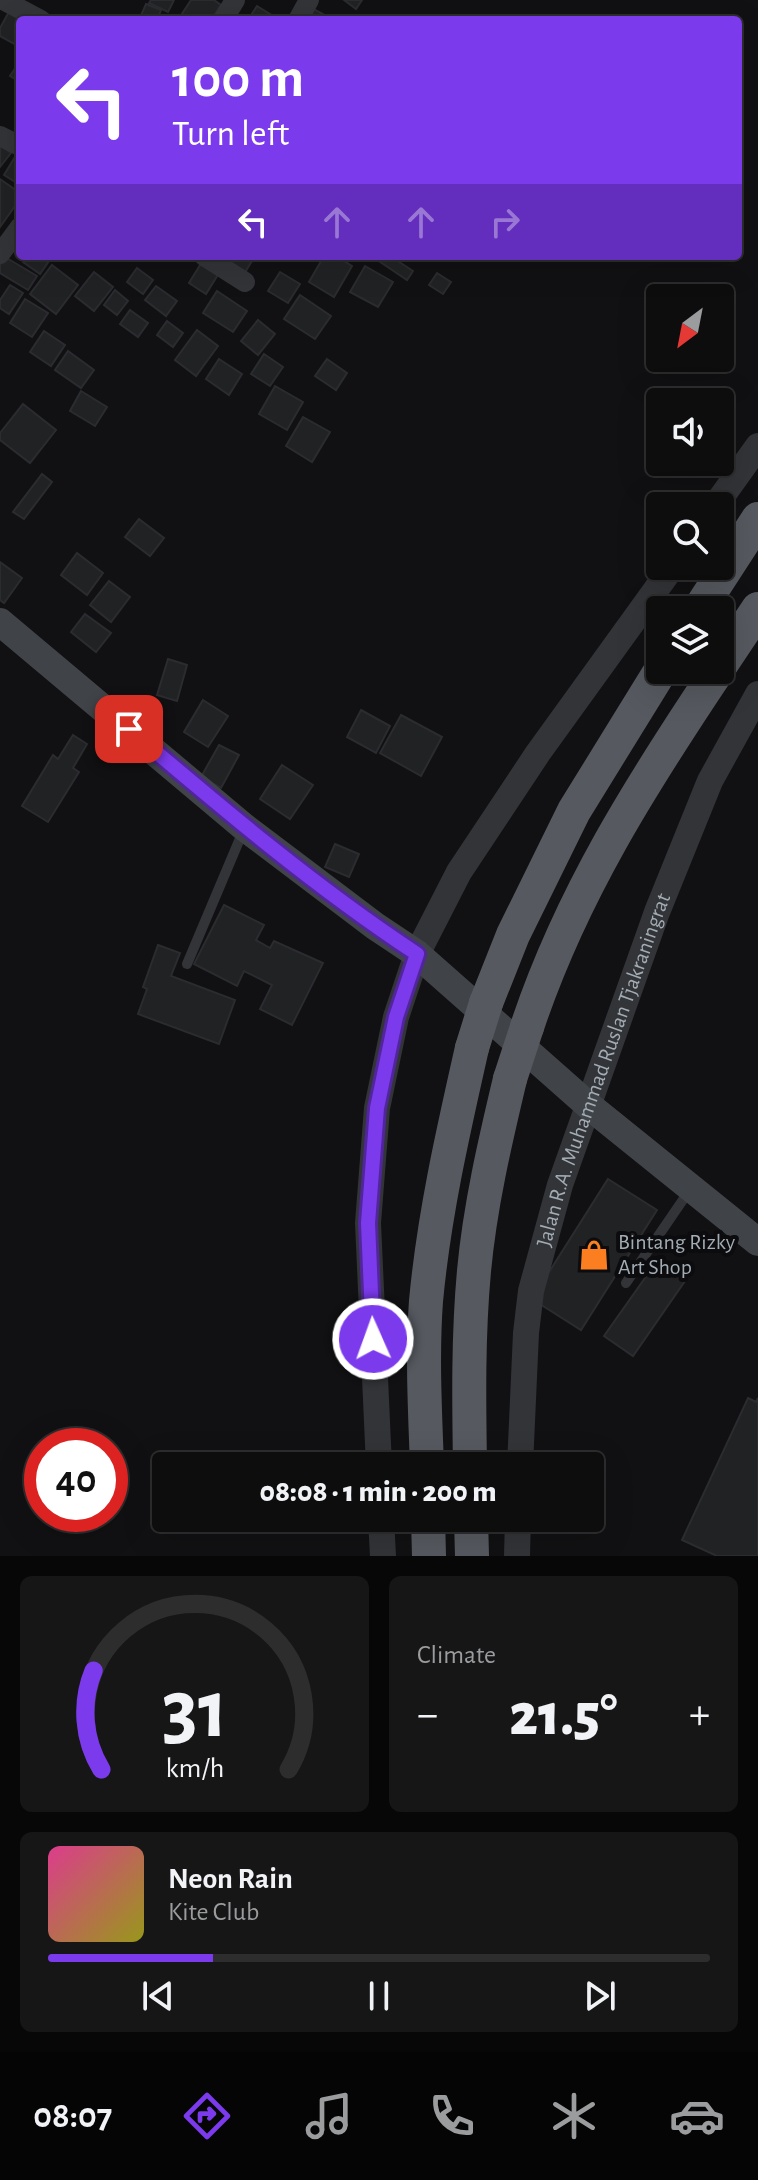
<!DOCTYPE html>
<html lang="en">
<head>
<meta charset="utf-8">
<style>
  :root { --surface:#0d0d0e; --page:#161617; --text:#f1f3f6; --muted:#9a9c9e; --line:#2d2d2e; --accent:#7c3aed }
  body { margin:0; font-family:"Alegreya Sans",sans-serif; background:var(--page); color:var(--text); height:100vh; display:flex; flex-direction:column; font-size:30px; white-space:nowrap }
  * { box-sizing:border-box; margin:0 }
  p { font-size:26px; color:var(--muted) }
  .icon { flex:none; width:44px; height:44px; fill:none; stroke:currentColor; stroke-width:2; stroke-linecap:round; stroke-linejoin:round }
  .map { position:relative; height:1556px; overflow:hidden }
  .details { display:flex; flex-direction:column; gap:20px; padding:20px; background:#070708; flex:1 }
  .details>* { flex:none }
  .guide { position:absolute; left:16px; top:16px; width:726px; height:244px; border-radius:8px; box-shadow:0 8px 32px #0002,0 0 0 2px var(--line); background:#7c3aed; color:#fff; overflow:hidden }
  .needle { width:52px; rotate:212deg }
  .buttons { position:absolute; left:646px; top:284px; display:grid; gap:16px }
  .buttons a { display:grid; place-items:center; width:88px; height:88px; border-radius:8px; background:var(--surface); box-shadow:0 8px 32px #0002,0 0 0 2px var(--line); font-size:40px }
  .speed { position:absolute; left:24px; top:1428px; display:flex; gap:16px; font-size:40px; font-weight:700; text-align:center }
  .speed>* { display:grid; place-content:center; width:104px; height:104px; border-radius:50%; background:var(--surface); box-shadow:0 8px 32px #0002,0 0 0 2px var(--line); line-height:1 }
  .speed .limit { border:12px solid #d22; background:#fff; color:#111 }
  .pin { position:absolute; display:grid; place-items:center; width:68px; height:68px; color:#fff; margin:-34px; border-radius:16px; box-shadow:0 4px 12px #0006 }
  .me { position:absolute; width:88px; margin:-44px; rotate:358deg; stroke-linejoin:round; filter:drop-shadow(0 0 6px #0008) }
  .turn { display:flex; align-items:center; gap:28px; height:168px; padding:0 24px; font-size:36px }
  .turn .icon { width:104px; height:104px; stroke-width:2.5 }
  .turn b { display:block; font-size:56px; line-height:68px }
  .lanes { display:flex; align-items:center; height:76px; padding:0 24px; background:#0003; justify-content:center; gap:40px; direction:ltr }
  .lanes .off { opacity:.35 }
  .big { font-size:60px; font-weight:800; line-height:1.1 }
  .details .card { flex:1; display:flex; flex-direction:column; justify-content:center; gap:12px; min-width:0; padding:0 28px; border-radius:12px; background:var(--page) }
  .details .dial { align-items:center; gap:0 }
  .dial svg { height:208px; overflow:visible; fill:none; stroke:var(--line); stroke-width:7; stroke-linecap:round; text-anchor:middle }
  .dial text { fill:var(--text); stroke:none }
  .song { display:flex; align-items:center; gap:24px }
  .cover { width:96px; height:96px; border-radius:12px; background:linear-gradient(135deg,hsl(330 70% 55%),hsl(60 70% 35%)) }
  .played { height:8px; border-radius:4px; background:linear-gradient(90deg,var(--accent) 25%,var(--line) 25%) }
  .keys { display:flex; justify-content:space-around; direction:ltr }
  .heat { display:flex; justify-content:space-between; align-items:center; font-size:44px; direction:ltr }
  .details .tiles { flex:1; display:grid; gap:20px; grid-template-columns:1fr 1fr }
  .card:last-child { grid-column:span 2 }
  .trip { position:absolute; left:152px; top:1452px; width:452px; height:80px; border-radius:8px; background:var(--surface); box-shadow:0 8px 32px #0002,0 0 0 2px var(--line); font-weight:800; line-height:80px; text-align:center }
  .tabs { display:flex; height:128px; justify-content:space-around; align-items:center; background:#050506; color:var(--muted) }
  .tabs .icon { width:56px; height:56px }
  .tabs .on { color:var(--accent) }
  .tabs b { font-size:36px; color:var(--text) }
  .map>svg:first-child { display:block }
  .building { fill:#212224; stroke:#2b2c2f; stroke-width:2 }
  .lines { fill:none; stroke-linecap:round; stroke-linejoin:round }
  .service { stroke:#323438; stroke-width:10 }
  .minor { stroke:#323438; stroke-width:20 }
  .tertiary { stroke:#323438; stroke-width:26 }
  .secondary { stroke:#404448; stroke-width:28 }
  .trunk { stroke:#565a60; stroke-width:34 }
  .trunk-bridge { stroke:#565a60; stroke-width:34 }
  .route-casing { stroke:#51269a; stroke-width:20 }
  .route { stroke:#7c3aed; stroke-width:14 }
  .labels { text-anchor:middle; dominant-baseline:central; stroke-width:8; stroke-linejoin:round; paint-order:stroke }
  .street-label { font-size:22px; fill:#a2acb4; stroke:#0c0c0e }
  .poi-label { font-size:22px; fill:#a2acb4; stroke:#0c0c0e; text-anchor:start }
</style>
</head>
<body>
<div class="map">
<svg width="758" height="1556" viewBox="0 0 758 1556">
  <rect width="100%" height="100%" fill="#111113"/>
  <!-- building -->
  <g class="building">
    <polygon points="151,0 174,0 168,12 149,3"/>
    <polygon points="191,0 214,0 221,5 211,20 178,20"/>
    <polygon points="344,0 362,0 356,9"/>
    <polygon points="146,4 161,10 157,20 139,20"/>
    <polygon points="257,6 278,19 277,20 248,20"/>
    <polygon points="308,6 332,19 332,20 302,20"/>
    <polygon points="10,10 20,20 20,47 0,36 0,28"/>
    <polygon points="20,61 20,82 10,76"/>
    <polygon points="0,145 11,153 0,167"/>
    <polygon points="18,152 20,153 20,185 4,175"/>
    <polygon points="0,179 20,193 20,199 0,227"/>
    <polygon points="28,256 48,256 51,258 40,274 23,262"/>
    <polygon points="233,256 255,256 244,274 228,264"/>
    <polygon points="324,256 336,256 352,266 334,297 309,282"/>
    <polygon points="390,256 413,271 407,280 373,257"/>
    <polygon points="5,257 37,276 28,290 0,273 0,265"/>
    <polygon points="202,262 219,273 206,294 189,283"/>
    <polygon points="52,265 78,285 56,314 30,294"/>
    <polygon points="365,266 393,282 378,307 350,292"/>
    <polygon points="137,268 153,280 143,294 127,282"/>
    <polygon points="94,272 113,287 94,311 75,296"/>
    <polygon points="280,272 300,284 288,303 268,291"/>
    <polygon points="437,273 451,282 443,294 429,285"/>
    <polygon points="10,285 23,293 9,314 0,308 0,300"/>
    <polygon points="156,286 177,301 166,316 145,300"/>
    <polygon points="115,290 128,301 117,315 104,305"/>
    <polygon points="217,291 247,311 233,332 203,313"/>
    <polygon points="300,295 331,316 315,339 284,319"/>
    <polygon points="25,299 48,313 32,337 10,323"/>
    <polygon points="130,310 148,323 138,337 120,324"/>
    <polygon points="258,320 275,334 258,355 241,341"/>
    <polygon points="167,321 183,333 173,347 157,335"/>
    <polygon points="197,330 218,346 196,376 175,360"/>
    <polygon points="44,331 65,345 51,366 30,352"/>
    <polygon points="68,351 94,370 81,388 55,370"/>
    <polygon points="264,354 283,367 270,386 251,374"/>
    <polygon points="219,359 242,374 229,395 206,379"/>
    <polygon points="327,359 347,373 336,390 315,376"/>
    <polygon points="275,386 303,402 287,430 259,414"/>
    <polygon points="81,391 107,407 95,426 70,411"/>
    <polygon points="23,404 56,430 30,463 0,440 0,433"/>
    <polygon points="303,417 330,432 312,462 286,446"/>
    <polygon points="42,474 52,482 24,519 13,512"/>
    <polygon points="139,519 164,538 150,556 125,537"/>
    <polygon points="77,553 103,573 87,595 61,575"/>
    <polygon points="0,562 22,578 4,603 0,600"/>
    <polygon points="109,581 130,597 111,622 90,605"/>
    <polygon points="85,614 111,633 96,652 71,632"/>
    <polygon points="168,659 187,665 177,701 157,695"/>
    <polygon points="203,700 228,716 208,747 184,732"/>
    <polygon points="361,710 390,726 376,753 347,737"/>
    <polygon points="401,715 442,737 421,776 380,753"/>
    <polygon points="73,735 87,744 73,768 79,772 48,822 22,806 53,755 58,759"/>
    <polygon points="219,745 239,755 221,788 201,777"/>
    <polygon points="282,765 313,785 290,819 260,799"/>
    <polygon points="335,844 359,854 349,877 325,867"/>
    <polygon points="224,905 264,925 256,940 270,948 274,941 323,963 292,1025 260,1009 272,985 244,971 237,986 194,964"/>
    <polygon points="158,945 180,953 171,976 235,1000 219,1044 138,1014 147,989 143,987"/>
    <polygon points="608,1179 657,1210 581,1330 532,1299"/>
    <polygon points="657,1261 685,1281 633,1356 604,1336"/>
    <polygon points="748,1398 756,1402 758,1398 758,1556 717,1556 682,1540"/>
  </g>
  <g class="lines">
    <!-- service -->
    <g class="service">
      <polyline points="187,964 244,829"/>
      <polyline points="626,1283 689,1191"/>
    </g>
    <!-- minor -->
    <g class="minor">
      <polyline points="3,0 41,20"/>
      <polyline points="223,20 235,0"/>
      <polyline points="298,20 309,0"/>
      <polyline points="0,136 20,146"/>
      <polyline points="0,254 20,227"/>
      <polyline points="204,256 245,282"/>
    </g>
    <!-- tertiary -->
    <g class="tertiary">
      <polyline points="715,506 758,446"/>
      <polyline points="379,1466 368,1223 377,1108 396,1017 417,954 459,872 538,753 673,566"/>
      <path id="s1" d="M520,1466L526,1333L531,1291L560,1185L657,912L710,781L758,694"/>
      <polyline points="381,1518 383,1556"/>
      <polyline points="517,1556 518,1518"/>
    </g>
    <!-- secondary -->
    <polyline class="secondary" points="0,622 244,827 375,926 417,954 588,1105 758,1242"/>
    <!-- trunk -->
    <g class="trunk">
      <polyline points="699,610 758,519"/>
      <polyline points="720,666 758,609"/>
      <polyline points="486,1003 513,935 574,811 661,670"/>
      <path d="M527,1027C571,895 641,785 718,670"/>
      <path d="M427,1466C425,1411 422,1356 426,1301C434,1215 453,1132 472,1048"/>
      <path d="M470,1466C469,1401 468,1336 474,1271C480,1206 495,1142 510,1079"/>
      <polyline points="428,1518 429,1556"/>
      <polyline points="471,1518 472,1556"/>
    </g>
    <!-- trunk-bridge -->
    <g class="trunk-bridge">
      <polyline points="472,1048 486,1003"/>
      <polyline points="510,1079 527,1027"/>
    </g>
  </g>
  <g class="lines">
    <!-- route casing -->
    <g class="route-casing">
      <path id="route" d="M129,729C222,808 315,887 417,954L396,1017L377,1108L368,1223L373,1339"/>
    </g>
    <!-- route -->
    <use href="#route" class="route"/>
  </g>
  <!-- icons -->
  <defs>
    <g id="shop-bare" transform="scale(2.4)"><path d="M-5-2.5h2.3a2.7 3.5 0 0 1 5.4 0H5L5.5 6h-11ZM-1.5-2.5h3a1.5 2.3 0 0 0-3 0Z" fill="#fb7f21" stroke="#0c0c0e" stroke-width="2.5" paint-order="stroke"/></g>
  </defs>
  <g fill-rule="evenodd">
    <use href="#shop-bare" x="594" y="1255"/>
  </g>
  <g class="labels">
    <!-- street labels -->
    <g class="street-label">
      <text stroke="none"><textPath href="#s1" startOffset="408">Jalan R.A. Muhammad Ruslan Tjakraningrat</textPath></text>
    </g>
    <!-- poi labels -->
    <g class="poi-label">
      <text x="618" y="1242">Bintang Rizky<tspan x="618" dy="25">Art Shop</tspan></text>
    </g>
  </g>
</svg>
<div class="buttons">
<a><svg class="needle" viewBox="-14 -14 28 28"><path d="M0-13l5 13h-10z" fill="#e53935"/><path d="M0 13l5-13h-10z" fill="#9a9c9e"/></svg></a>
<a><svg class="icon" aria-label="sound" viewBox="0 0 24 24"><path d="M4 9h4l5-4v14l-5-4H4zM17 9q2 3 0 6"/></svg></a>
<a><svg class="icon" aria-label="search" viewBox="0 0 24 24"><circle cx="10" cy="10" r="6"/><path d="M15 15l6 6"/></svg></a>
<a><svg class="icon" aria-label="layers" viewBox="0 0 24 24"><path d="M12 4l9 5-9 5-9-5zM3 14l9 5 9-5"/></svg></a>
</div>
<div class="speed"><div class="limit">40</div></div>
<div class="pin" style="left:129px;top:729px;background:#d93025"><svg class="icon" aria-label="arrive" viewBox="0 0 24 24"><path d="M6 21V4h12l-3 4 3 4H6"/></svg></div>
<svg class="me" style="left:373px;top:1339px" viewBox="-20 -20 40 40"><circle r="17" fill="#7c3aed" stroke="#fff" stroke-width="3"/><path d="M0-11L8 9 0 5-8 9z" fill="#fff"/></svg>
<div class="trip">08:08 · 1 min · 200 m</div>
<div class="guide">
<div class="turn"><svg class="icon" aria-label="left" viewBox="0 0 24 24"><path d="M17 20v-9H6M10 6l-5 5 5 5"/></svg><div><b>100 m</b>Turn left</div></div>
<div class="lanes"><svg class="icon" aria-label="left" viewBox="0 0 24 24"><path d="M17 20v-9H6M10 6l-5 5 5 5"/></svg><svg class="icon off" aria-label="ahead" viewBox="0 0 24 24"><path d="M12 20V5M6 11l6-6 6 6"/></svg><svg class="icon off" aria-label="ahead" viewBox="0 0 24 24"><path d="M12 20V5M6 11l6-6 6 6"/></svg><svg class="icon off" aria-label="right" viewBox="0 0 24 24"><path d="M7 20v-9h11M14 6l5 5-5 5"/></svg></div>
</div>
</div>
<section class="details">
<div class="tiles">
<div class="card dial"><svg viewBox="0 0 100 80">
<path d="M14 69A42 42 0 1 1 86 69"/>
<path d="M14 69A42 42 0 0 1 11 31" stroke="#7c3aed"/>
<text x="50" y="56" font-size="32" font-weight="700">31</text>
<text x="50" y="72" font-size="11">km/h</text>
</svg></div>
<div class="card"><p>Climate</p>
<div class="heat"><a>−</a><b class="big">21.5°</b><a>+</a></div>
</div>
<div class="card">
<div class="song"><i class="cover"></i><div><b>Neon Rain</b><p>Kite Club</p></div></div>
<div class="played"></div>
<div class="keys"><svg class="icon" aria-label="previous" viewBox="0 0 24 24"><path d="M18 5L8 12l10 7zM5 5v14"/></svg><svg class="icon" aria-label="pause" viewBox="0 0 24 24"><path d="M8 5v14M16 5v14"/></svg><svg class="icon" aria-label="next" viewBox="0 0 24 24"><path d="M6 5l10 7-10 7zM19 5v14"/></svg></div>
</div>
</div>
</section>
<nav class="tabs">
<b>08:07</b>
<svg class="icon on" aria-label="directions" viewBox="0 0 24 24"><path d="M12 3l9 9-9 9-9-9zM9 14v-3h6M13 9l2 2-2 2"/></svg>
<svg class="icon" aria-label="music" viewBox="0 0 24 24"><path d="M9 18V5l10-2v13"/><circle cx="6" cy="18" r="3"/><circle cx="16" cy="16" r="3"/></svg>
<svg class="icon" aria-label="phone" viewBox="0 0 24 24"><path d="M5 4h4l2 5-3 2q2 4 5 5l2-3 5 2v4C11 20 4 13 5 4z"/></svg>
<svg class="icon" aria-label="climate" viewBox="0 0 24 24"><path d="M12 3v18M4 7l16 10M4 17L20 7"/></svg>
<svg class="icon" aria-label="car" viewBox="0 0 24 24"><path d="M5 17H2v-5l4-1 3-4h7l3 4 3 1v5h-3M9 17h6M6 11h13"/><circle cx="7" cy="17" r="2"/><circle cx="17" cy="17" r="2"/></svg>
</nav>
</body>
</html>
